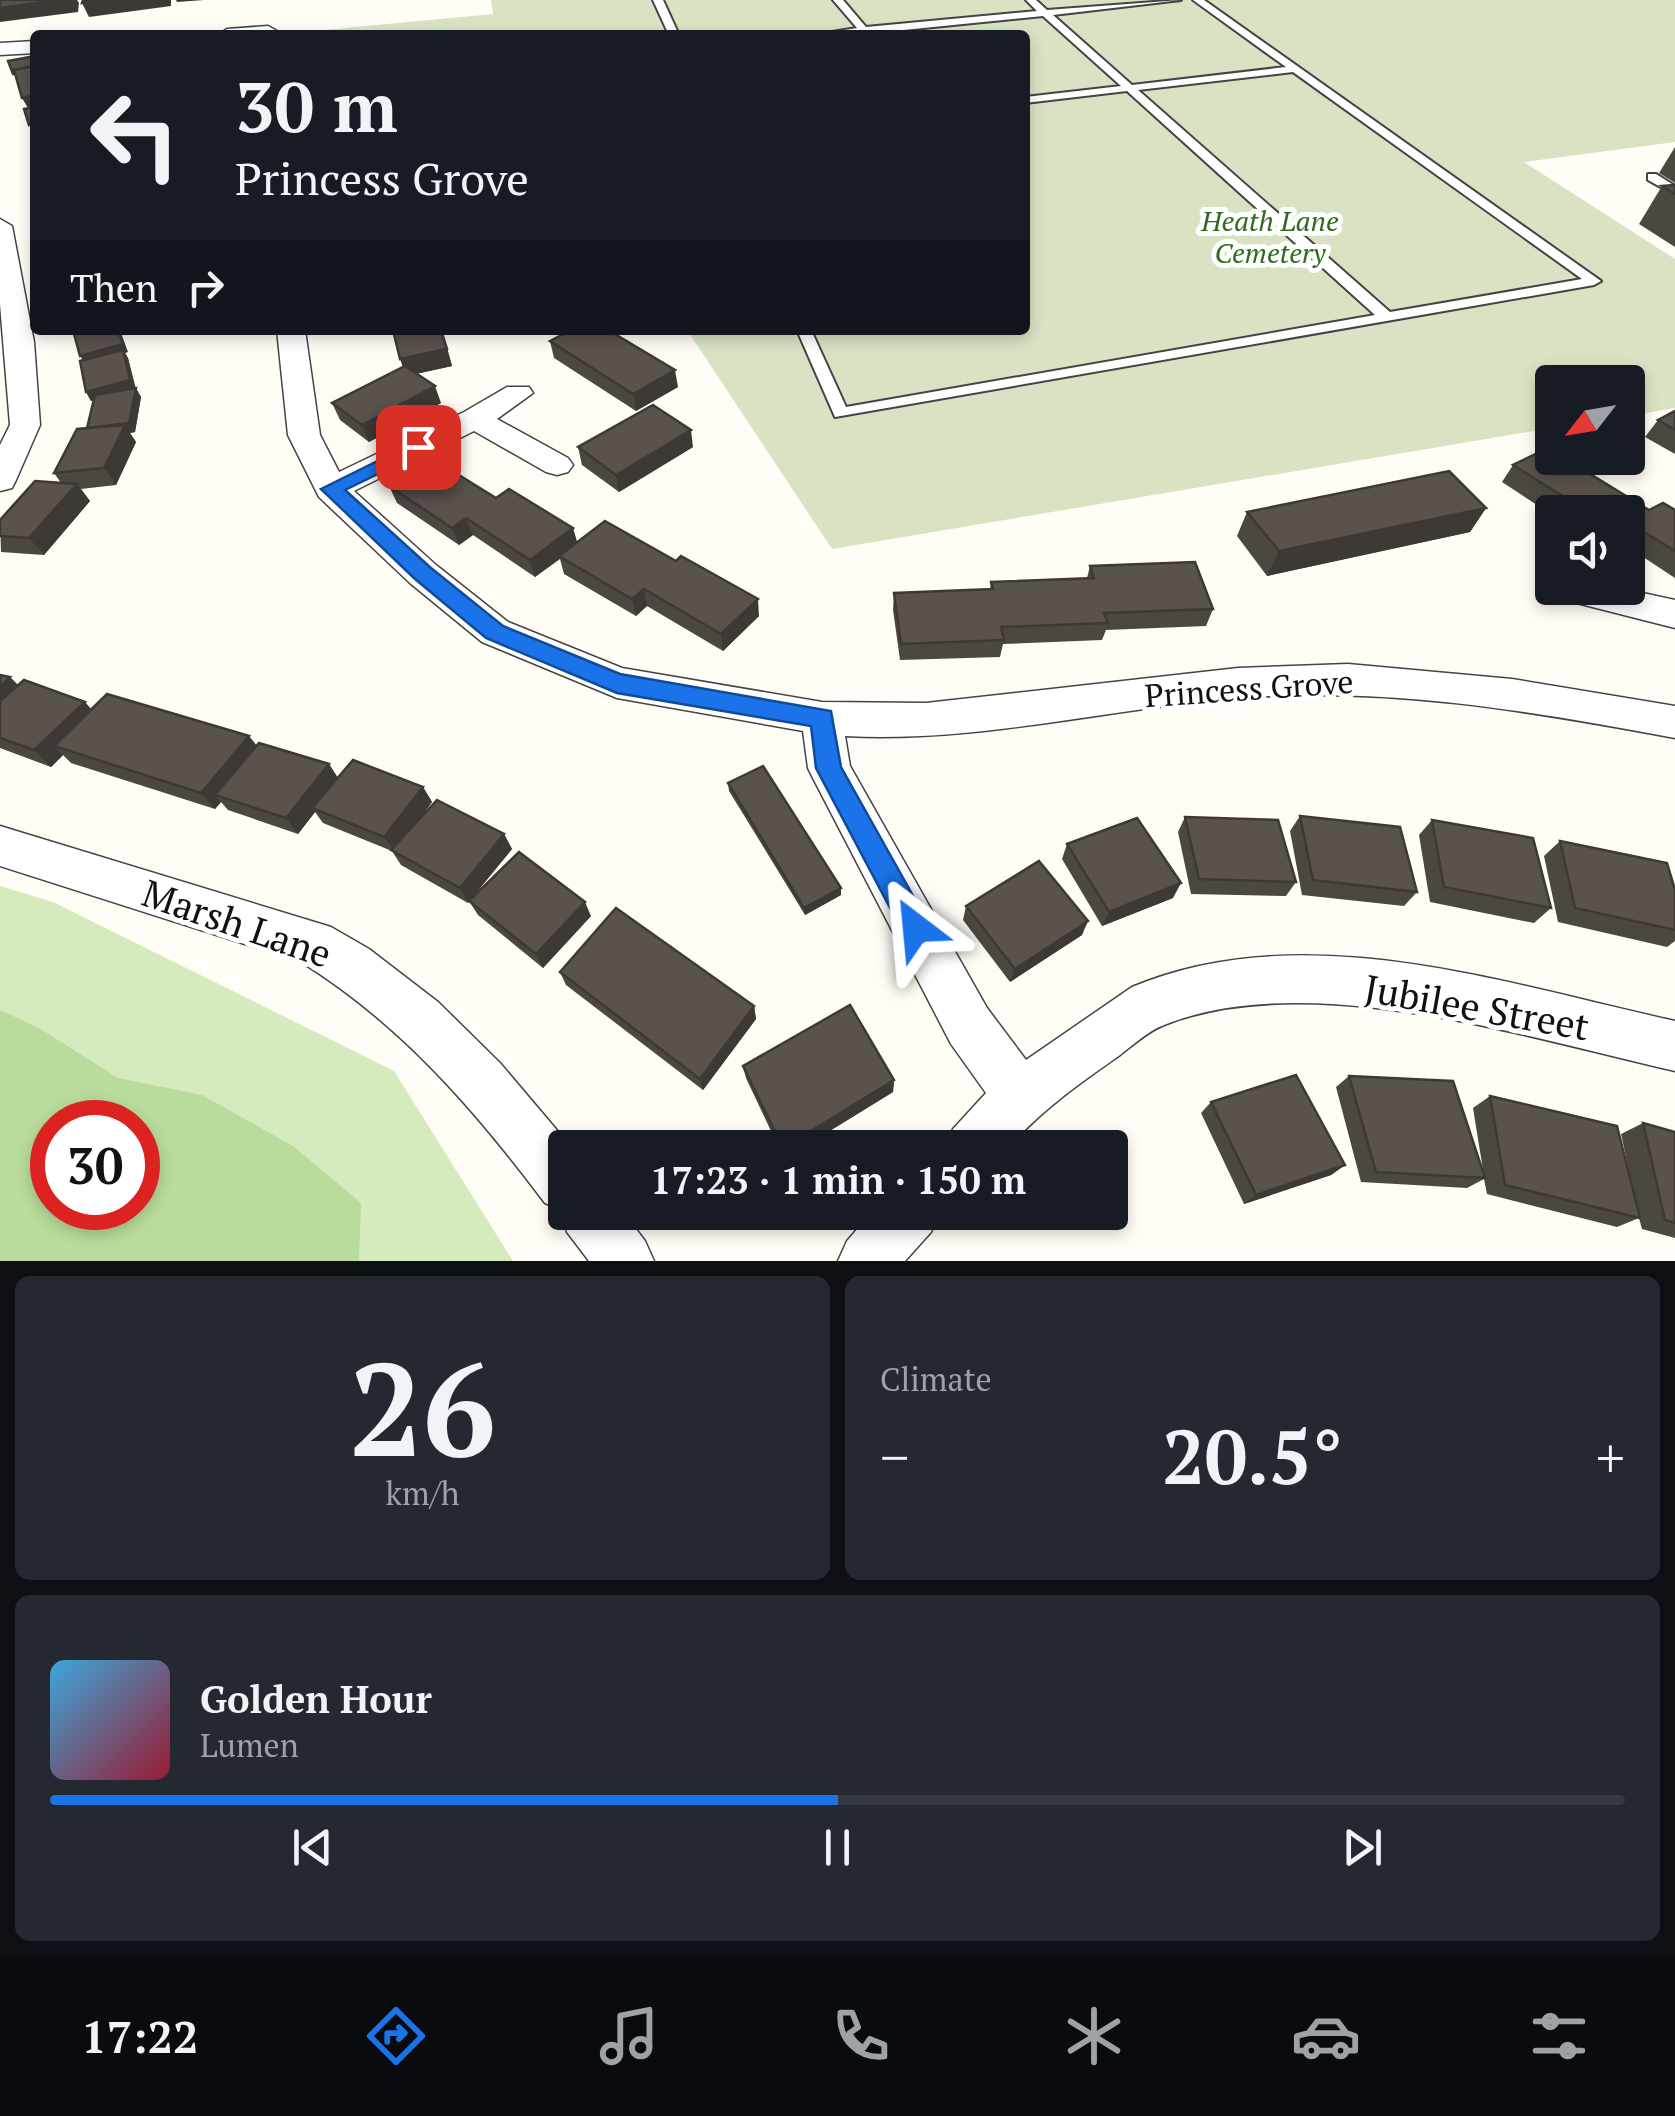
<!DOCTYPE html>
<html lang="en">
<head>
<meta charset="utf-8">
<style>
  :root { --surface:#171b24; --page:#242831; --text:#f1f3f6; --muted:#9ea1a6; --line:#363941; --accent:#1a73e8 }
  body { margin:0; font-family:"PT Serif",serif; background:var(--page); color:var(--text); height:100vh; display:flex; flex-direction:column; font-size:38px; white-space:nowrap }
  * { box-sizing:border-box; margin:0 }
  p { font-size:32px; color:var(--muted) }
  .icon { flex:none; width:55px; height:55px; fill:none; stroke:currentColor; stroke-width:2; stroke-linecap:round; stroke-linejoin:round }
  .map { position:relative; height:1261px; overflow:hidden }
  .drawer { display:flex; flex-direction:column; gap:15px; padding:15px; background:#0d0f14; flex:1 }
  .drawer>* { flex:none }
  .banner { position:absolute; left:30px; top:30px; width:1000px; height:305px; border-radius:10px; box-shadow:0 5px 15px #0003; background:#171b24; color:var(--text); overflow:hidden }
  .needle { width:65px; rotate:239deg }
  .fabs { position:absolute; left:1535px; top:365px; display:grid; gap:20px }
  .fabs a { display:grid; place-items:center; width:110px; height:110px; border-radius:10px; background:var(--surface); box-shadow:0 5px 15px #0003; font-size:50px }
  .speed { position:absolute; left:30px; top:1100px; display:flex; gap:20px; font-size:50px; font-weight:700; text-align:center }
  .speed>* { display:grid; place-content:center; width:130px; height:130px; border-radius:50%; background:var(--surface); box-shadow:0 5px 15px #0003; line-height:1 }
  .speed .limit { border:15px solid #d22; background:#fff; color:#111 }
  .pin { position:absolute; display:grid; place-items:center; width:85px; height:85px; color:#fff; margin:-42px; border-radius:20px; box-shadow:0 5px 15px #0006 }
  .me { position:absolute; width:110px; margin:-55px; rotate:331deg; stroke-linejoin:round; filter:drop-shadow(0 0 8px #0008) }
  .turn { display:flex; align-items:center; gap:35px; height:210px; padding:0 40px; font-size:45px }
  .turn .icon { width:130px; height:130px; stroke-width:2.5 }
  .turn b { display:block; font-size:70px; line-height:85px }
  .then { display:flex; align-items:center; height:95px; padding:0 40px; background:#0003; gap:20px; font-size:38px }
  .big { font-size:75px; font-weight:700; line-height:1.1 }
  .drawer .widget { flex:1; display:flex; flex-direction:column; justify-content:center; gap:15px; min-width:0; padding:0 35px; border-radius:15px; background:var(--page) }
  .drawer .dial { align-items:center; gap:0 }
  .dial b { font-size:130px; line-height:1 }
  .song { display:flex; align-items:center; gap:30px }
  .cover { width:120px; height:120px; border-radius:15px; background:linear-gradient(135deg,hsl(200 70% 55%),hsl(350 70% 35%)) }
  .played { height:10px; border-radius:5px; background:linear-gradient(90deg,var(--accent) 50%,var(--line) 50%) }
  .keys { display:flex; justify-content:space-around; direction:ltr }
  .heat { display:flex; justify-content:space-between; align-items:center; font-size:55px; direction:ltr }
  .drawer .tiles { flex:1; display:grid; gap:15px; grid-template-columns:1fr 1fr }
  .widget:last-child { grid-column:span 2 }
  .trip { position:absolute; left:548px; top:1130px; width:580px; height:100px; border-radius:10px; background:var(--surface); box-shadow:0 5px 15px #0003; font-weight:700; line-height:100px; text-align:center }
  .tab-bar { display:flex; height:160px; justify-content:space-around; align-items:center; background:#090b0e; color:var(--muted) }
  .tab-bar .icon { width:70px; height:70px }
  .tab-bar .selected { color:var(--accent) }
  .tab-bar b { font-size:45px; color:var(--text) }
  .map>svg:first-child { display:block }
  .green { fill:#d5ebbd; fill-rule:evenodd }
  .forest { fill:#b9dc9c; fill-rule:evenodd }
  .cemetery { fill:#d9e3c4 }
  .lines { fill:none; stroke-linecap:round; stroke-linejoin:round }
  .lane-casing { stroke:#444; stroke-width:4 }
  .street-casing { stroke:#444; stroke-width:3 }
  .lane { fill:#fff; fill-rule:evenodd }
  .street { fill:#fff; fill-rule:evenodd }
  .wall { fill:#4d4742 }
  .shaded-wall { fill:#3f3936 }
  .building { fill:#5a524d; stroke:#3f3936; stroke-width:2.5 }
  .route { fill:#1a73e8; stroke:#114b97; stroke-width:2.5 }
  .labels { text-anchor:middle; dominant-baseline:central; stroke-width:10; stroke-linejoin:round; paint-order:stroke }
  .far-park-label { font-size:28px; font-style:italic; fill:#2f6b1f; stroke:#fff }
  .street-label { font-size:32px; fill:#111; stroke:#fff }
  .near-street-label { font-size:38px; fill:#111; stroke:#fff }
</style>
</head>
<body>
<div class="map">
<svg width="1675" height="1261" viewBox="0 0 1675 1261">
  <rect width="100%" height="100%" fill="#fffdf5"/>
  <!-- green -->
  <path class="green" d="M0,886L53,902L394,1071L513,1261H0ZM52,1122H138V1208H52Z"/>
  <!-- forest -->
  <path class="forest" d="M0,1010L39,1028L118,1078L202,1095L293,1146L361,1203L359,1261H0ZM52,1122H138V1208H52Z"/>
  <!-- cemetery -->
  <polygon class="cemetery" points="491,0 1675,0 1675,142 1524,162 1675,259 1675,408 1628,416 1628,382 1552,382 1552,428 832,549 687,330 1025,330 1025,35 292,33 493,14"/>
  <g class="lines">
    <!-- lane casing -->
    <g class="lane-casing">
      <g id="lane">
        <polygon points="653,0 663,0 679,35 669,35"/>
        <path d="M833,0H843L866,27L1037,11L1026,0H1036L1047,10L1181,0L1053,15L1132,85L1286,67L1193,0H1204L1601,281L1594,285L835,417L797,330H811L846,407L1375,315L1127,91L1025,103V97L1121,86L1043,16L864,34L813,35L857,28ZM1293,72L1582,279L1390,312L1138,90Z"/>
        <polygon points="1648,174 1656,174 1675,186 1675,195 1648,180"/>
      </g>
    </g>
    <!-- street casing -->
    <g class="street-casing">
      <g id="street">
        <polygon points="268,26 277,31 274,35 218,35 227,29"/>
        <polygon points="35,41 35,53 0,55 0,43"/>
        <polygon points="0,219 12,226 34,342 40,425 16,480 12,488 0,491 0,445 10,425 0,304"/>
        <path d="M277,330H305L320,435L339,472L464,412L507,387H529L533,393L497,419L568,458L573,465L568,472L557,475L546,472L474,431L354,491L436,565L508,622L622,668L822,702L926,703L1238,668L1348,664L1512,679L1675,706V738C1531,711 1385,686 1238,698C1106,709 977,743 845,736L850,766L987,1008L1026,1060L1132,987C1304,915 1502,983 1675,1021V1071C1528,1038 1309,967 1164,1025C1148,1031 1133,1045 1120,1055C1079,1084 1041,1110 1008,1148H945L953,1129L986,1093L951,1044L814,780L808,768L803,731L617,698L482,642L410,583L319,497L288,435Z"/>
        <polygon points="1552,580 1552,588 1620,588 1675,600 1675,628 1553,597 1548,588"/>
        <path d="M0,826L331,927L369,949L438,1002L500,1063L572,1148H565V1212H623L645,1241L654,1261H589L567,1232L560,1209L545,1203C475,1110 401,1024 301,962L0,866Z"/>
        <polygon points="872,1212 939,1212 931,1232 905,1261 838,1261 847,1241"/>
      </g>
    </g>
    <!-- lane -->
    <use href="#lane" class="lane"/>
    <!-- street -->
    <use href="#street" class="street"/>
  </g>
  <!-- wall -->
  <g class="wall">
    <polygon points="1675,147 1675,183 1659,173"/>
    <polygon points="1675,185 1675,247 1639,224 1662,186"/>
    <polygon points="381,330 442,330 452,366 416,374 441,403 369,442 340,420 332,403 403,367 394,332 382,335"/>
    <polygon points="550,341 678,387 636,411 554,358"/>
    <polygon points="128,352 125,353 128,358 135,388 141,397 135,432 130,433 136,442 116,485 81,489 90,501 44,555 1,552 0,520 61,483 54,473 87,428 94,400 91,401 86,392 83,360"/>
    <polygon points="1675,411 1675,454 1645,437 1658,420"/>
    <polygon points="578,447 693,447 619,492 582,465"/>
    <polygon points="1513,465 1649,510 1675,510 1675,578 1628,547 1628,512 1552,512 1552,515 1502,482"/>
    <polygon points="389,486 496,498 573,528 577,543 759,616 723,651 647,606 636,616 564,574 560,559 535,577 473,535 459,545 397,503"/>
    <polygon points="1486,508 1470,532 1267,576 1237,536 1247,512"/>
    <polygon points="1090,566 1213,609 1206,626 1106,630 1102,640 1003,644 1000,657 900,660 893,610 894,593 990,589 991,582 1087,578"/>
    <polygon points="0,675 10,677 18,685 92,709 257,746 329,764 338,778 423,787 432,802 421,817 504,834 512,849 473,896 591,916 543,968 478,915 469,901 468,903 401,865 392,851 323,823 315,812 298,834 228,810 221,802 215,809 71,763 63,755 51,767 0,748"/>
    <polygon points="728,783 841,895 805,915 729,791"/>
    <polygon points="1300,816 1417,892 1404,906 1302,895 1290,831"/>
    <polygon points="1185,817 1296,882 1286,896 1191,894 1178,832"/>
    <polygon points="1432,820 1551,908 1534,923 1430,902 1419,835"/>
    <polygon points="1560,841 1675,890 1675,941 1667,947 1558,922 1544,856"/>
    <polygon points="1067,844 1173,898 1102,926 1062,859"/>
    <polygon points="966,906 1082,935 1010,982 963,920"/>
    <polygon points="560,972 754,1006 756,1019 703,1090 566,985"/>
    <polygon points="743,1066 894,1080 893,1092 802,1148 779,1148 746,1078"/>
    <polygon points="1349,1076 1483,1170 1473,1108 1490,1096 1638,1213 1621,1134 1643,1123 1675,1132 1675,1238 1642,1229 1639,1218 1617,1227 1487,1194 1484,1179 1467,1188 1361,1182 1336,1087"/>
    <polygon points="1211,1102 1345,1165 1331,1175 1244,1204 1201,1113"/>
  </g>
  <!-- shaded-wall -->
  <g class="shaded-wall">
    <polygon points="58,0 77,0 79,3 78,12 0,22 0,8"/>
    <polygon points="107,0 171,0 171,6 89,17 82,3"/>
    <polygon points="176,0 204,0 177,2"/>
    <polygon points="35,95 35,112 31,113 22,98"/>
    <polygon points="118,330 120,330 128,352 125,353 128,358 136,389 91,401 86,392 86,365 80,356"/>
    <polygon points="381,330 395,330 396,332 382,335"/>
    <polygon points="442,330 452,366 406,376 400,359"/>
    <polygon points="675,370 678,387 636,411 633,394"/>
    <polygon points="435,386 441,403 369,442 362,425"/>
    <polygon points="136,388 141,397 135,432 130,433 136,442 116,485 104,468"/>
    <polygon points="691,430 693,447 619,492 616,475"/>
    <polygon points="77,484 90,501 44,555 29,538"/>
    <polygon points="1486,508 1470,532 1267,576 1279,551"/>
    <polygon points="466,518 473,535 459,545 452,528"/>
    <polygon points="573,528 578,545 535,577 530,560"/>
    <polygon points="644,589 647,606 636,616 632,599"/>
    <polygon points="758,599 759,616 723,651 721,634"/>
    <polygon points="10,677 26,694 0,721 0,687"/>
    <polygon points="85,702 100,719 54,746 63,755 51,767 34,750"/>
    <polygon points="249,736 262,752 215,795 221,802 215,809 201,793"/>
    <polygon points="329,764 339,780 312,808 315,812 298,834 286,818"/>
    <polygon points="423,787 432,802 395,852 384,837"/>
    <polygon points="504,834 512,849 468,903 460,888"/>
    <polygon points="1181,883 1173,898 1102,926 1109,912"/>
    <polygon points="841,888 841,895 805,915 804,908"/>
    <polygon points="585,902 591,916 543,968 536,954"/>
    <polygon points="1088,921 1082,935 1010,982 1015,969"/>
    <polygon points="754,1006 756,1019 703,1090 700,1079"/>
    <polygon points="894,1080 893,1092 802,1148 784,1148"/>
    <polygon points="1345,1165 1331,1175 1244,1204 1256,1195"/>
  </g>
  <!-- building -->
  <g class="building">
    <polygon points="0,0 58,0 0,8"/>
    <polygon points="83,0 107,0 82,3"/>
    <polygon points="35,56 35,66 14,70 16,74 13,74 8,61"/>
    <polygon points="35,66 35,95 22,98 14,70"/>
    <polygon points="35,107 35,124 29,125 24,109"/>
    <polygon points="1675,185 1675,194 1662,186"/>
    <polygon points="73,330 118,330 123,344 80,356"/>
    <polygon points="393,330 441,330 447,349 400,359"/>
    <polygon points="571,330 608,330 675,370 633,394 550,341"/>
    <polygon points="123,350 130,380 86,392 80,361"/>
    <polygon points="405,366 435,386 362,425 332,403"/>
    <polygon points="136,388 129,423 87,428 95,395"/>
    <polygon points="653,405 691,430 616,475 578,447"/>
    <polygon points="1675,411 1675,430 1658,420"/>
    <polygon points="125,425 104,468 54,473 77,429"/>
    <polygon points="1548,448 1552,450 1552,458 1564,458 1649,510 1663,503 1675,510 1675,551 1628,522 1628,512 1588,512 1513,465"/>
    <polygon points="433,459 496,498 509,489 573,528 530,560 466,518 452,528 389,486"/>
    <polygon points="1449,471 1486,508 1279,551 1247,512"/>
    <polygon points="35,481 77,484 29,538 0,536 0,520"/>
    <polygon points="605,521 676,561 681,556 758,599 721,634 644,589 632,599 559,556"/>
    <polygon points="1195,562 1213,609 1104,613 1108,623 1001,627 1004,640 901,644 894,593 993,589 991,582 1094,578 1090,566"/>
    <polygon points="0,675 10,677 0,687"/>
    <polygon points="24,680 85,702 34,750 0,738 0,701"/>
    <polygon points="107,694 249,736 201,793 54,746"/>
    <polygon points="259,743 329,764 286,818 215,795"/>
    <polygon points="353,760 423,787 384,837 312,808"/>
    <polygon points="763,766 841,888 804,908 728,783"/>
    <polygon points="437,800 504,834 460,888 391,850"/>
    <polygon points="1300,816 1400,827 1417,892 1313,880"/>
    <polygon points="1185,817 1278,820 1296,882 1199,879"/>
    <polygon points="1137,818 1181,883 1109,912 1067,844"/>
    <polygon points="1432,820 1533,838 1551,908 1444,887"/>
    <polygon points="1560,841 1667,863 1675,890 1675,930 1575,908"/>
    <polygon points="519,852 585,902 536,954 469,901"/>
    <polygon points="1039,861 1088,921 1015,969 966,906"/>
    <polygon points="616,908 754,1006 700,1079 560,972"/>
    <polygon points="850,1005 894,1080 783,1148 743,1066"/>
    <polygon points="1296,1075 1345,1165 1256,1195 1211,1102"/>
    <polygon points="1349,1076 1453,1081 1485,1178 1376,1172"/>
    <polygon points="1490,1096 1617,1126 1640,1218 1505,1185"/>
    <polygon points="1643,1123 1675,1132 1675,1223 1665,1220"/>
  </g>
  <!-- route -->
  <polygon class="route" points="418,441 427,447 425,451 345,490 431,568 503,626 620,674 831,711 841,767 926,919 930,928 926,938 916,942 906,938 816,768 811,726 617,693 486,638 415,579 321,489"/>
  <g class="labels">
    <!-- far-park labels -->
    <g class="far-park-label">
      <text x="1270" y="220">Heath Lane<tspan x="1270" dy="32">Cemetery</tspan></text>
    </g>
    <!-- street labels -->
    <g class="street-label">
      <text transform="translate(1249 688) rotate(-4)">Princess Grove</text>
    </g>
    <!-- near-street labels -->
    <g class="near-street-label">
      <text transform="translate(237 923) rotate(19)">Marsh Lane</text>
      <text transform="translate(1477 1007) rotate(10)">Jubilee Street</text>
    </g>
  </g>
</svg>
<div class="fabs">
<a><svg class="needle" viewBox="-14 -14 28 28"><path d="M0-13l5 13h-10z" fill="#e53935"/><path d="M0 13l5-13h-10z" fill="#9ea1a6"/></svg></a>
<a><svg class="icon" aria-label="sound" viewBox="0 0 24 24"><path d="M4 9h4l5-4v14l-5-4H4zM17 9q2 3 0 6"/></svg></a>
</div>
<div class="speed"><div class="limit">30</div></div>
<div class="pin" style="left:418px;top:447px;background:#d93025"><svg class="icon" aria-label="arrive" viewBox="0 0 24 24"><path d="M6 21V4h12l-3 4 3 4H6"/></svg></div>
<svg class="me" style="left:916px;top:928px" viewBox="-20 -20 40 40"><path d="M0-17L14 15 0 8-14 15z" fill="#1a73e8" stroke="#fff" stroke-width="4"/></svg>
<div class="trip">17:23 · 1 min · 150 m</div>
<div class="banner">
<div class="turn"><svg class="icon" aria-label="left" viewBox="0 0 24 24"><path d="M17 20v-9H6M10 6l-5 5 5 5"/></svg><div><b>30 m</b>Princess Grove</div></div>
<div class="then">Then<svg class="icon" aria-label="right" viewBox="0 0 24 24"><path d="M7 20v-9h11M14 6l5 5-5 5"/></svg></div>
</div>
</div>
<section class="drawer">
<div class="tiles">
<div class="widget dial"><b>26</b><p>km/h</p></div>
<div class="widget"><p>Climate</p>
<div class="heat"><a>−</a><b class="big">20.5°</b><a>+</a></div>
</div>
<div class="widget">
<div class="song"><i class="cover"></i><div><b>Golden Hour</b><p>Lumen</p></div></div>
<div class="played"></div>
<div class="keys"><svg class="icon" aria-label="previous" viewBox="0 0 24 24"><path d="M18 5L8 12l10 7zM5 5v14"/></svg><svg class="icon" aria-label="pause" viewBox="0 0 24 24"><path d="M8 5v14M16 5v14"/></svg><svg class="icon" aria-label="next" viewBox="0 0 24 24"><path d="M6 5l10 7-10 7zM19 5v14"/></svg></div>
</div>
</div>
</section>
<nav class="tab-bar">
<b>17:22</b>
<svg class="icon selected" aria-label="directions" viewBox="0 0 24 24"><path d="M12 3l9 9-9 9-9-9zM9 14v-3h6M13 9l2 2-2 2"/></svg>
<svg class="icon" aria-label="music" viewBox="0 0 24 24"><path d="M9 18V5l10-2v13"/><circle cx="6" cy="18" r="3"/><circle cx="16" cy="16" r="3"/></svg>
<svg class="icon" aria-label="phone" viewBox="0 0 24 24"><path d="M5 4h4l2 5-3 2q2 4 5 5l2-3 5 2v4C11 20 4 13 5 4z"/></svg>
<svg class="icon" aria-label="climate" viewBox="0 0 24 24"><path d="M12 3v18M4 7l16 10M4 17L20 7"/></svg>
<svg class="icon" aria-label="car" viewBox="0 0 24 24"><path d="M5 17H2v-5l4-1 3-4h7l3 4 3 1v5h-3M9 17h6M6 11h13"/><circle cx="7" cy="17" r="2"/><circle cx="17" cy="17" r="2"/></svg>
<svg class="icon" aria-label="filters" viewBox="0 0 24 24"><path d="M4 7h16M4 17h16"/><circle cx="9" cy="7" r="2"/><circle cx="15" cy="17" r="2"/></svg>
</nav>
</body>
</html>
